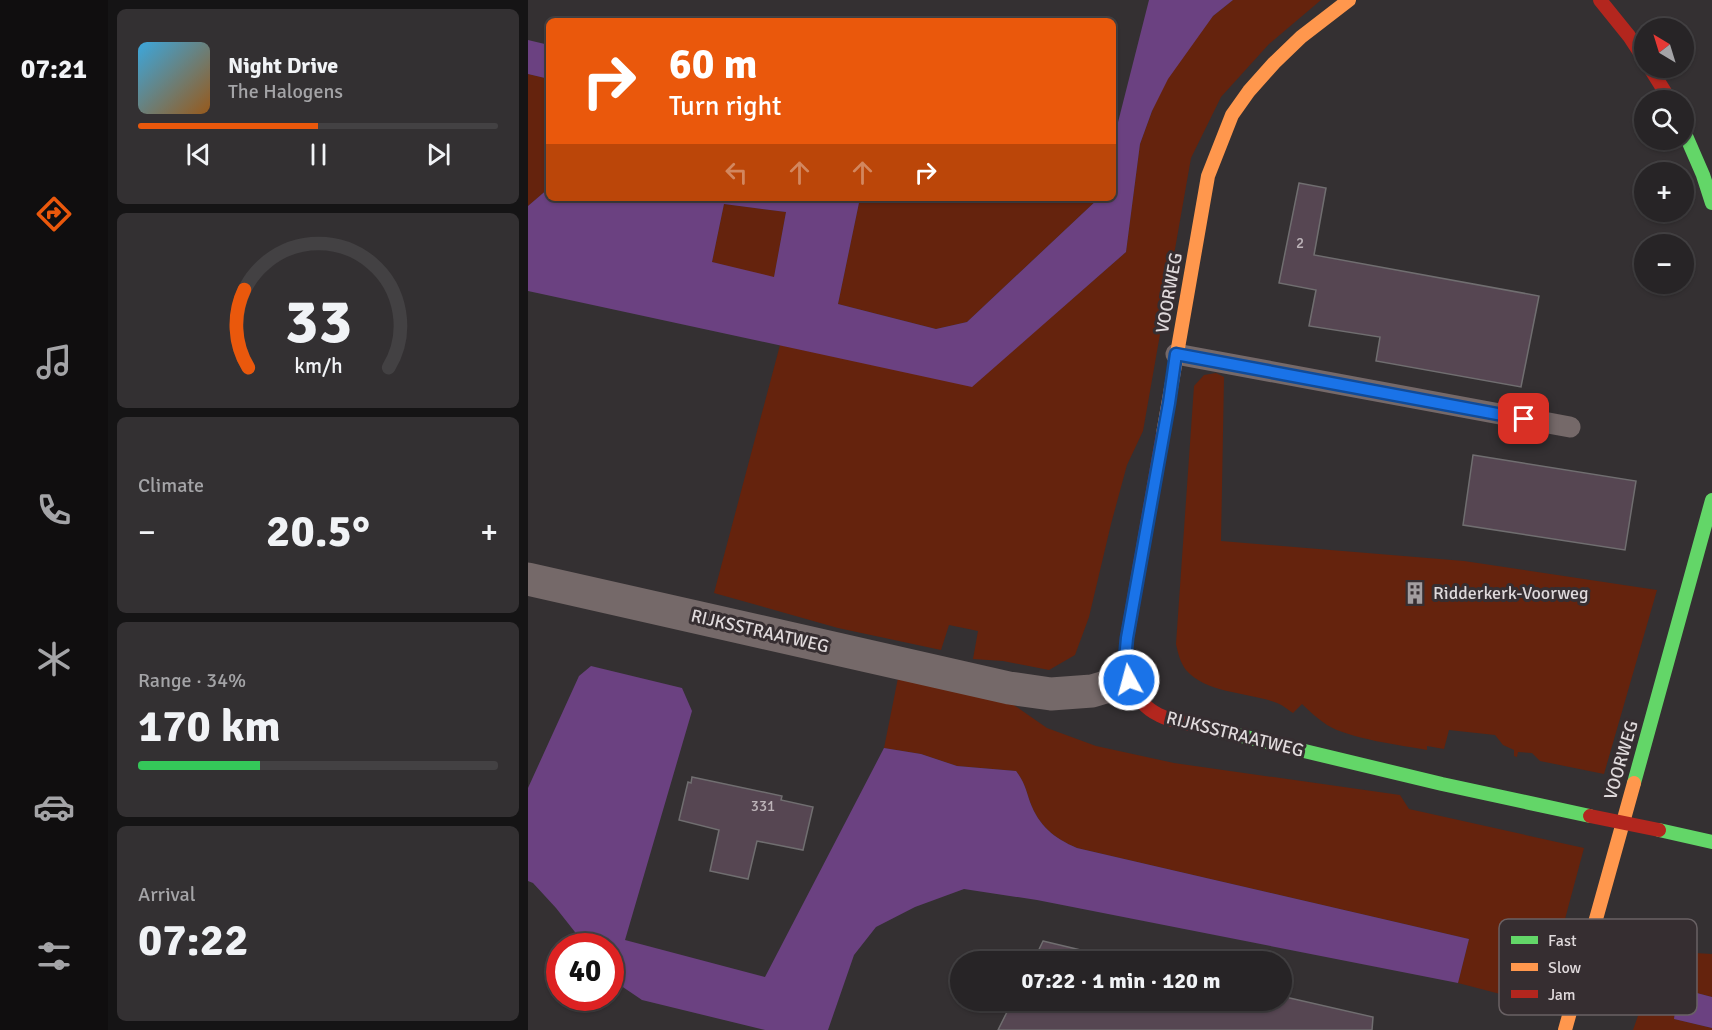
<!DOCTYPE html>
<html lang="en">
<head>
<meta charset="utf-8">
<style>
  :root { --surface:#272426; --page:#333032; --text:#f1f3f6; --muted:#a4a4a7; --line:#434143; --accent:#ea580c }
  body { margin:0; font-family:Signika,sans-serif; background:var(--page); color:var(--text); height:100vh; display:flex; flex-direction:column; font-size:22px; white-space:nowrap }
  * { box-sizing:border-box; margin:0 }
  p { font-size:20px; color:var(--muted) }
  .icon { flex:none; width:33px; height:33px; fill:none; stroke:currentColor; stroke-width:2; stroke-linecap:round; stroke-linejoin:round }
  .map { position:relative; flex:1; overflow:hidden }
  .sheet { display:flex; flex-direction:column; gap:9px; padding:9px; background:#151415; width:420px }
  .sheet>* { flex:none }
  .top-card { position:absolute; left:18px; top:18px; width:570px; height:183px; border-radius:9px; box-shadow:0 2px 4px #0004,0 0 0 2px var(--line); background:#ea580c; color:#fff; overflow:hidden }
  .needle { width:39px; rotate:322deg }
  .controls { position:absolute; left:1106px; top:18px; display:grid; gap:12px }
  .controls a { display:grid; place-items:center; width:60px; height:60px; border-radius:50%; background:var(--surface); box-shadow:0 2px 4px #0004,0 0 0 2px var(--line); font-size:30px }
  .speed { position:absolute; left:18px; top:933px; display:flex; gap:12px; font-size:30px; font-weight:700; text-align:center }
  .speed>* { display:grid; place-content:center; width:78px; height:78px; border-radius:50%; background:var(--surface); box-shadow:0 2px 4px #0004,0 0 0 2px var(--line); line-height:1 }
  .speed .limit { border:9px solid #d22; background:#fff; color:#111 }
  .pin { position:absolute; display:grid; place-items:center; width:51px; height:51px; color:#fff; margin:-26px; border-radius:12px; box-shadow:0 3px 9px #0006 }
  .me { position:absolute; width:66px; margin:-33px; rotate:353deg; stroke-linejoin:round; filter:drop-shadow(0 0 4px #0008) }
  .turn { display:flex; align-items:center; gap:21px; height:126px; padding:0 24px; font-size:27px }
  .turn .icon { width:78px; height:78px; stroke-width:2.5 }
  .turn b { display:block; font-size:42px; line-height:51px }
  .lanes { display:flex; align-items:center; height:57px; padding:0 24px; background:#0003; justify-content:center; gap:30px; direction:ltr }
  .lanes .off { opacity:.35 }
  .big { font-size:45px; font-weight:700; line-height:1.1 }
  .sheet .widget { flex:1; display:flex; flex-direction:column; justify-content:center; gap:9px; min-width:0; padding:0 21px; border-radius:9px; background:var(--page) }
  .sheet .dial { align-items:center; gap:0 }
  .dial svg { height:156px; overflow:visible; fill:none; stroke:var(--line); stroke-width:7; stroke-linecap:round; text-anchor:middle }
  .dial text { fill:var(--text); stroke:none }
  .song { display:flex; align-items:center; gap:18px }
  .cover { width:72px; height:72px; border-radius:9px; background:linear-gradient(135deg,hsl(200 70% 55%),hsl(30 70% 35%)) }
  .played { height:6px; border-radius:3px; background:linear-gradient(90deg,var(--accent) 50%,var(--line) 50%) }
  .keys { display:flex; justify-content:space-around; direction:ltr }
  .heat { display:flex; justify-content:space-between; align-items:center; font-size:33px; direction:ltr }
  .charge { height:9px; border-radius:4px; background:linear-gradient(90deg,#34c759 34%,var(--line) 0) }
  .trip { position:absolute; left:422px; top:951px; width:342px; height:60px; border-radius:30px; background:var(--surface); box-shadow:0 2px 4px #0004,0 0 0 2px var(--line); font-weight:700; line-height:60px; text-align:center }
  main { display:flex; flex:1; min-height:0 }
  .dock { display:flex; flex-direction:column; width:108px; justify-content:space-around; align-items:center; background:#100e0f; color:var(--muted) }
  .dock .icon { width:42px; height:42px }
  .dock .active { color:var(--accent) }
  .dock b { font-size:27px; color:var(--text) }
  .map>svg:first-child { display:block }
  .green { fill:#65230d }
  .water { fill:#6b4181; fill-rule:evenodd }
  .building { fill:#564652; stroke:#706e70; stroke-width:1.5 }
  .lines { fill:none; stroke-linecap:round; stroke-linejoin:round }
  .lane { stroke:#756969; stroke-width:21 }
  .street { stroke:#756969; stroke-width:33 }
  .fast { stroke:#63d668; stroke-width:14 }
  .slow { stroke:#ff974d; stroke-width:14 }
  .jam { stroke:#b3261e; stroke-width:14 }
  .jam-bridge { stroke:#b3261e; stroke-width:14 }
  .route-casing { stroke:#114b97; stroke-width:15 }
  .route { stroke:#1a73e8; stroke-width:10 }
  .labels { text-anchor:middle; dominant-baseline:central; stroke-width:6; stroke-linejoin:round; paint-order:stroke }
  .number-label { font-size:15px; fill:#bdb4b9 }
  .street-label { font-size:18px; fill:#dfd9db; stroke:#362e31 }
  .poi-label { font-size:18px; fill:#dfd9db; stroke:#362e31; text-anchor:start }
  .key { fill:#362e31; stroke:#696164; stroke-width:1.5 }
  .key-label { font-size:16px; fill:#dfd9db }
</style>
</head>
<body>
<main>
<nav class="dock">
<b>07:21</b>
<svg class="icon active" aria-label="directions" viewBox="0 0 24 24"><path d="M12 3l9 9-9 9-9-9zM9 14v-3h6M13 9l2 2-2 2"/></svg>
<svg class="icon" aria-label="music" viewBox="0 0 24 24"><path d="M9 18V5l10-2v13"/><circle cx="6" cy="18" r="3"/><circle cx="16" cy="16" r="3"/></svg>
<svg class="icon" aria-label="phone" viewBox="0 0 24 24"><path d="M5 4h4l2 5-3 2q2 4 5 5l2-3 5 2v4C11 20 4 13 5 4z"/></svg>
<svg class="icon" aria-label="climate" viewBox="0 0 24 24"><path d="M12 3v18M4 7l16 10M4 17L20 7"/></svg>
<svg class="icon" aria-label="car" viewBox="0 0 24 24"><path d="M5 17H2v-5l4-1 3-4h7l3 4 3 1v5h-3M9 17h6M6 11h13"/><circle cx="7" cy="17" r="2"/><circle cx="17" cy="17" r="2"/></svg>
<svg class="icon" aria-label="filters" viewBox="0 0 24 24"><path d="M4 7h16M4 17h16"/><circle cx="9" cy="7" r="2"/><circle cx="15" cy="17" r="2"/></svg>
</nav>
<section class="sheet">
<div class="widget">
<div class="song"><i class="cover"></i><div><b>Night Drive</b><p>The Halogens</p></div></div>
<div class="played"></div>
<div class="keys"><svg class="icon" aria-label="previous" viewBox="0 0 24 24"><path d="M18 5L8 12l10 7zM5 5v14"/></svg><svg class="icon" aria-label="pause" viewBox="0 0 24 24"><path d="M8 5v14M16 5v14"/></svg><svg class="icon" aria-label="next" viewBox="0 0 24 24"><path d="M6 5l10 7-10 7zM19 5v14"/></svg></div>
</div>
<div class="widget dial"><svg viewBox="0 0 100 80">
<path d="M14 69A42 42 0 1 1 86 69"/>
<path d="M14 69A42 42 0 0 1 12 29" stroke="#ea580c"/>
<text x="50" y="56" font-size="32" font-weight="700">33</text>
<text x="50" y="72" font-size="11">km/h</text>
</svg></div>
<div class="widget"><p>Climate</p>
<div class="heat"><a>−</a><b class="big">20.5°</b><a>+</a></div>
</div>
<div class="widget"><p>Range · 34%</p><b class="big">170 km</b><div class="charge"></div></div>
<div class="widget"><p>Arrival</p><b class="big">07:22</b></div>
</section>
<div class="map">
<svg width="1184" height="1030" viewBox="0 0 1184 1030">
  <rect width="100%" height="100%" fill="#343032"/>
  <!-- green -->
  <g class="green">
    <polygon points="705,0 793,0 741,44 693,97 663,158 615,431 599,465 583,524 561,617 547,655 521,670 475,661 445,659 450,631 421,625 413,650 310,628 186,593 252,345 444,386 598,252 612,144 637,76 685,16"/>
    <polygon points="0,74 21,79 21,188 0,206"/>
    <polygon points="332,198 571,198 439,322 408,329 310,304"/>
    <polygon points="196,204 258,212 246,278 184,262"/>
    <path d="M688,373L696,377L693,541L936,561L1129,590L1076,774L1012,761L1004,753L990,752L989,757L986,756V750L975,745L967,735L921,730L916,749L899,746V750C872,745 822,739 799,725C790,719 782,712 774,704L765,713C760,710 755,705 749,703C721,692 679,694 658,670C652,662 650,653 648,644L666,386L676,375Z"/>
    <path d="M370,678L480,701L519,728L568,746L646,763L872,795L881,809L1056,848L1014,1005L930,983L941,939L549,848C526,838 511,826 502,802C498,790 496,781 488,771L429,766L393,754L356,748Z"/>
    <polygon points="1133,951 1184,954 1184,997 1150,988 1146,1019 1184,1028 1184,1030 1105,1030"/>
  </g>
  <!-- water -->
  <g class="water">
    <path d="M621,0H705L685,16L640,79L624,111L612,144L598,252L444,387L0,291V206L21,188V198H332L310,304L408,329L439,322L571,198H585V142ZM196,204L258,212L246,277L184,262Z"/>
    <polygon points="0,40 21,45 21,79 0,74"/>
    <path d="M63,666L154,688L164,711L97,940L237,977L356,748L393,754L429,766L488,771C496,781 498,790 502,802C511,826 526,838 549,848L941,939L930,983L509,900L436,889L387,907L348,927L326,955L300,1030H237L114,1000L83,979L82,946H58L28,908L5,883L0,881V788L51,676Z"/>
    <polygon points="1150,988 1184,997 1184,1028 1146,1019"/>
  </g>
  <!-- building -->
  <g class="building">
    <polygon points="771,183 798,188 786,255 1011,296 993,387 848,361 852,337 781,326 788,290 751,283"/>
    <polygon points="945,455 1108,481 1097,550 935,525"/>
    <polygon points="164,777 254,796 253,800 285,807 275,850 229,841 220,879 182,871 191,830 151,820 160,782 163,783"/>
    <polygon points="515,941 603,962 505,962"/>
    <polygon points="753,996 845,1017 844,1030 470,1030 485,1000 753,1000"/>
  </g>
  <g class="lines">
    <!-- lane -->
    <polyline class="lane" points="648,354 1042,427"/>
    <!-- street -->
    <polyline class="street" points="0,579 481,688 523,694 564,691 601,680"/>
    <!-- fast -->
    <g class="fast">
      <polyline points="1155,129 1175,175 1184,203"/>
      <polyline points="676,727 914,784 1062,816"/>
      <polyline points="1106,783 1184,500"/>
      <polyline points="1131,830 1184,842"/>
    </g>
    <!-- slow -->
    <g class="slow">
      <polyline points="635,434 680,176 704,115 721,91 746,63 773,37 821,0"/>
      <polyline points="1037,1030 1106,783"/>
    </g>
    <!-- jam -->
    <g class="jam">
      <polyline points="1072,0 1101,36 1116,59"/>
      <polyline points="1122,68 1142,100"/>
      <path d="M635,434L599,638C595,667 602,701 631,715C644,722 662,723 676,727"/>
    </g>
    <!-- jam-bridge -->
    <polyline class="jam-bridge" points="1062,816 1131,830"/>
  </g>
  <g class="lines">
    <!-- route casing -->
    <g class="route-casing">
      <polyline id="route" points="601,680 597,660 599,638 641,403 648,354 996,419"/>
    </g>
    <!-- route -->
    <use href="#route" class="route"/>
  </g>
  <!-- icons -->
  <defs>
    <g id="building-bare" transform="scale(1.8)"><path d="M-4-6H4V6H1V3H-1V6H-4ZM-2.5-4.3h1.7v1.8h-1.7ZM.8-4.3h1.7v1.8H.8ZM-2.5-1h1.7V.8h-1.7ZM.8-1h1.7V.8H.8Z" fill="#a39ea0" stroke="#362e31" stroke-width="2.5" paint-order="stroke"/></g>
  </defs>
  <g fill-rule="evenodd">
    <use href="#building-bare" x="887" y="593"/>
  </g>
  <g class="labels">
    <!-- number labels -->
    <g class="number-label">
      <text x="772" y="243">2</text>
      <text x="235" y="806">331</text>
    </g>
    <!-- street labels -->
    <g class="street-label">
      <text transform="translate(641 293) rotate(-80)">VOORWEG</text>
      <text transform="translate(232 631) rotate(13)">RIJKSSTRAATWEG</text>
      <text transform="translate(707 734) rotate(14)">RIJKSSTRAATWEG</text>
      <text transform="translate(1093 760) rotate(-74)">VOORWEG</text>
    </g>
    <!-- poi labels -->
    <g class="poi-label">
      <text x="905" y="593">Ridderkerk-Voorweg</text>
    </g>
  </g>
  <!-- legend -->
  <rect x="971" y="919" width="198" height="96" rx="9" class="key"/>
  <rect x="983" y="936" width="27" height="8" fill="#63d668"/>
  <rect x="983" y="963" width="27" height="8" fill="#ff974d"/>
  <rect x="983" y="990" width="27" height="8" fill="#b3261e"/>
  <g class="key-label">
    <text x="1020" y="946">Fast</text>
    <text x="1020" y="973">Slow</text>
    <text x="1020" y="1000">Jam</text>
  </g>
</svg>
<div class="controls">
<a><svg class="needle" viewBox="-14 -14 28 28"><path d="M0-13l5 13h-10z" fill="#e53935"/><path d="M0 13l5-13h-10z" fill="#a4a4a7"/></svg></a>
<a><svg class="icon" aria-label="search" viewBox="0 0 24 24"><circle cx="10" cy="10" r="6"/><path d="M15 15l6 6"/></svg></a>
<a>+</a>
<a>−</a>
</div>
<div class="speed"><div class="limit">40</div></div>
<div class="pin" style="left:996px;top:419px;background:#d93025"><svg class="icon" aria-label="arrive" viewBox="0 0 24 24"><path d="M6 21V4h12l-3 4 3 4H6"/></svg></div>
<svg class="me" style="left:601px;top:680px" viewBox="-20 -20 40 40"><circle r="17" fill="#1a73e8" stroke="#fff" stroke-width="3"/><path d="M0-11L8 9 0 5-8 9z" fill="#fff"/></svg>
<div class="trip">07:22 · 1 min · 120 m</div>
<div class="top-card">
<div class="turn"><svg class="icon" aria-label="right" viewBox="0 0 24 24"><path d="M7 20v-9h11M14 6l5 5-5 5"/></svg><div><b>60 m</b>Turn right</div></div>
<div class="lanes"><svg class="icon off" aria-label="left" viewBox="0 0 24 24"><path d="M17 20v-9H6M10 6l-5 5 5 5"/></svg><svg class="icon off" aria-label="ahead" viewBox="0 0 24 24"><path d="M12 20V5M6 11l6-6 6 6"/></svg><svg class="icon off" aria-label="ahead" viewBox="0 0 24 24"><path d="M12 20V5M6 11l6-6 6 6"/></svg><svg class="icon" aria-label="right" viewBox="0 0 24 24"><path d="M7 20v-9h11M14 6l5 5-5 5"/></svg></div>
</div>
</div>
</main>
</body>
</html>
